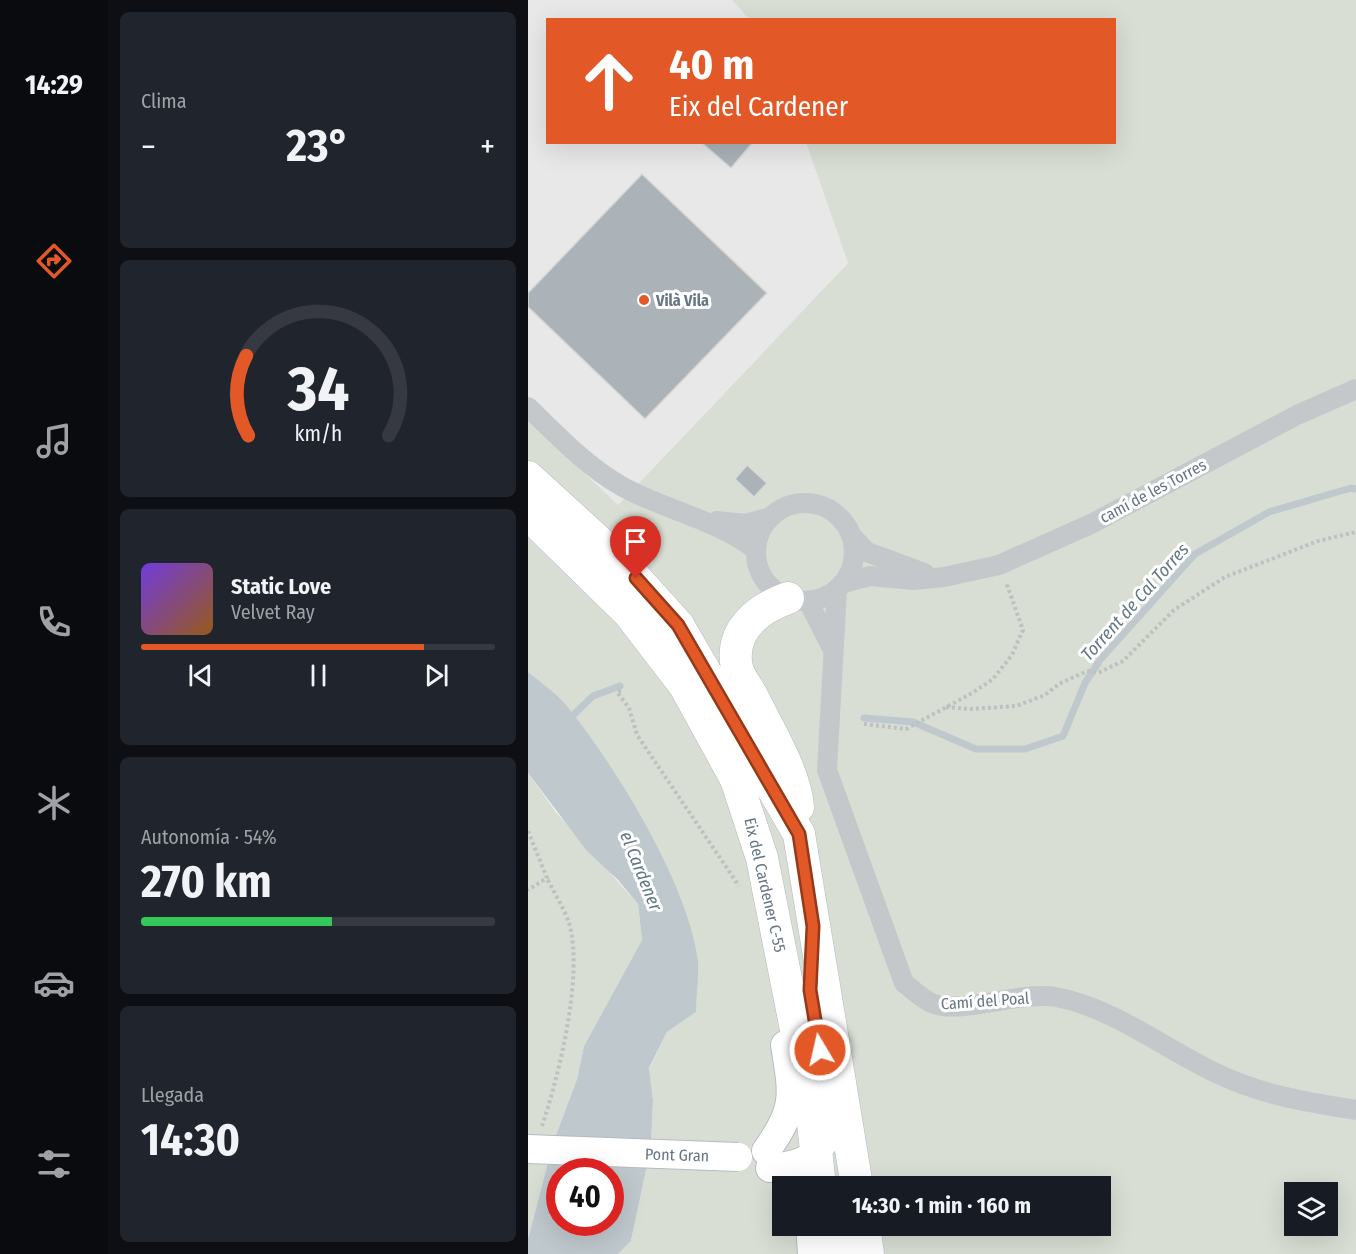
<!DOCTYPE html>
<html lang="es">
<head>
<meta charset="utf-8">
<style>
  :root { --surface:#171b24; --page:#20242c; --text:#f1f3f6; --muted:#9ea1a6; --line:#363941; --accent:#e35827 }
  body { margin:0; font-family:"Fira Sans Condensed",sans-serif; background:var(--page); color:var(--text); height:100vh; display:flex; flex-direction:column; font-size:22px; white-space:nowrap }
  * { box-sizing:border-box; margin:0 }
  p { font-size:20px; color:var(--muted) }
  .icon { flex:none; width:33px; height:33px; fill:none; stroke:currentColor; stroke-width:2; stroke-linecap:round; stroke-linejoin:round }
  .map { position:relative; flex:1; overflow:hidden }
  .sheet { display:flex; flex-direction:column; gap:12px; padding:12px; background:#0d0f14; width:420px }
  .sheet>* { flex:none }
  .banner { position:absolute; left:18px; top:18px; width:570px; height:126px; border-radius:0px; box-shadow:0 6px 24px #0002; background:#e35827; color:#fff; overflow:hidden }
  .fabs { position:absolute; left:756px; top:1182px; display:grid; gap:12px }
  .fabs a { display:grid; place-items:center; width:54px; height:54px; border-radius:0px; background:var(--surface); box-shadow:0 6px 24px #0002; font-size:30px }
  .speed { position:absolute; left:18px; top:1158px; display:flex; gap:12px; font-size:30px; font-weight:700; text-align:center }
  .speed>* { display:grid; place-content:center; width:78px; height:78px; border-radius:50%; background:var(--surface); box-shadow:0 6px 24px #0002; line-height:1 }
  .speed .limit { border:9px solid #d22; background:#fff; color:#111 }
  .pin { position:absolute; display:grid; place-items:center; width:51px; height:51px; color:#fff; margin:-62px -26px; border-radius:50% 50% 50% 0; rotate:-45deg; box-shadow:0 0 6px #0007 }
  .pin .icon { rotate:45deg }
  .me { position:absolute; width:66px; margin:-33px; rotate:351deg; stroke-linejoin:round; filter:drop-shadow(0 0 4px #0008) }
  .turn { display:flex; align-items:center; gap:21px; height:126px; padding:0 24px; font-size:27px }
  .turn .icon { width:78px; height:78px; stroke-width:2.5 }
  .turn b { display:block; font-size:42px; line-height:51px }
  .big { font-size:45px; font-weight:700; line-height:1.1 }
  .sheet .tile { flex:1; display:flex; flex-direction:column; justify-content:center; gap:9px; min-width:0; padding:0 21px; border-radius:9px; background:var(--page) }
  .sheet .dial { align-items:center; gap:0 }
  .dial svg { height:156px; overflow:visible; fill:none; stroke:var(--line); stroke-width:7; stroke-linecap:round; text-anchor:middle }
  .dial text { fill:var(--text); stroke:none }
  .song { display:flex; align-items:center; gap:18px }
  .cover { width:72px; height:72px; border-radius:9px; background:linear-gradient(135deg,hsl(260 70% 55%),hsl(30 70% 35%)) }
  .played { height:6px; border-radius:3px; background:linear-gradient(90deg,var(--accent) 80%,var(--line) 80%) }
  .keys { display:flex; justify-content:space-around; direction:ltr }
  .heat { display:flex; justify-content:space-between; align-items:center; font-size:33px; direction:ltr }
  .charge { height:9px; border-radius:4px; background:linear-gradient(90deg,#34c759 54%,var(--line) 0) }
  .trip { position:absolute; left:244px; top:1176px; width:339px; height:60px; border-radius:0px; background:var(--surface); box-shadow:0 6px 24px #0002; font-weight:700; line-height:60px; text-align:center }
  main { display:flex; flex:1; min-height:0 }
  .menu { display:flex; flex-direction:column; width:108px; justify-content:space-around; align-items:center; background:#090b0e; color:var(--muted) }
  .menu .icon { width:42px; height:42px }
  .menu .on { color:var(--accent) }
  .menu b { font-size:27px; color:var(--text) }
  .map>svg:first-child { display:block }
  .built { fill:#e7e8e7 }
  .green { fill:#d8ded4; fill-rule:evenodd }
  .water { fill:#bfc8cd; fill-rule:evenodd }
  .lines { fill:none; stroke-linecap:round; stroke-linejoin:round }
  .stream { stroke:#bfc8cd; stroke-width:7 }
  .building { fill:#abb3b9; stroke:#d8d8d6; stroke-width:1.5 }
  .secondary-casing { stroke:#b6bbc0; stroke-width:30 }
  .primary-casing { stroke:#b7bbbf; stroke-width:33 }
  .path { stroke:#bec0c2; stroke-width:4; stroke-dasharray:3 3; stroke-linecap:butt }
  .street { stroke:#c4c8cb; stroke-width:20 }
  .secondary { stroke:#fff; stroke-width:28 }
  .primary { stroke:#fff; stroke-width:32 }
  .secondary-bridge-casing { stroke:#b6bbc0; stroke-width:30; stroke-linecap:butt }
  .secondary-bridge { stroke:#fff; stroke-width:28 }
  .route-casing { stroke:#943919; stroke-width:15 }
  .route { stroke:#e35827; stroke-width:10 }
  .poi-dot { fill:#e35827; stroke:#fff; stroke-width:2 }
  .labels { text-anchor:middle; dominant-baseline:central; stroke-width:6; stroke-linejoin:round; paint-order:stroke }
  .poi-label { font-size:16px; font-weight:bold; fill:#667685; stroke:#fff; text-anchor:start }
  .street-label { font-size:16px; fill:#667685; stroke:#fff }
  .water-label { font-size:18px; font-style:italic; fill:#617781; stroke:#fff }
</style>
</head>
<body>
<main>
<nav class="menu">
<b>14:29</b>
<svg class="icon on" aria-label="directions" viewBox="0 0 24 24"><path d="M12 3l9 9-9 9-9-9zM9 14v-3h6M13 9l2 2-2 2"/></svg>
<svg class="icon" aria-label="music" viewBox="0 0 24 24"><path d="M9 18V5l10-2v13"/><circle cx="6" cy="18" r="3"/><circle cx="16" cy="16" r="3"/></svg>
<svg class="icon" aria-label="phone" viewBox="0 0 24 24"><path d="M5 4h4l2 5-3 2q2 4 5 5l2-3 5 2v4C11 20 4 13 5 4z"/></svg>
<svg class="icon" aria-label="climate" viewBox="0 0 24 24"><path d="M12 3v18M4 7l16 10M4 17L20 7"/></svg>
<svg class="icon" aria-label="car" viewBox="0 0 24 24"><path d="M5 17H2v-5l4-1 3-4h7l3 4 3 1v5h-3M9 17h6M6 11h13"/><circle cx="7" cy="17" r="2"/><circle cx="17" cy="17" r="2"/></svg>
<svg class="icon" aria-label="filters" viewBox="0 0 24 24"><path d="M4 7h16M4 17h16"/><circle cx="9" cy="7" r="2"/><circle cx="15" cy="17" r="2"/></svg>
</nav>
<section class="sheet">
<div class="tile"><p>Clima</p>
<div class="heat"><a>−</a><b class="big">23°</b><a>+</a></div>
</div>
<div class="tile dial"><svg viewBox="0 0 100 80">
<path d="M14 69A42 42 0 1 1 86 69"/>
<path d="M14 69A42 42 0 0 1 13 28" stroke="#e35827"/>
<text x="50" y="56" font-size="32" font-weight="700">34</text>
<text x="50" y="72" font-size="11">km/h</text>
</svg></div>
<div class="tile">
<div class="song"><i class="cover"></i><div><b>Static Love</b><p>Velvet Ray</p></div></div>
<div class="played"></div>
<div class="keys"><svg class="icon" aria-label="previous" viewBox="0 0 24 24"><path d="M18 5L8 12l10 7zM5 5v14"/></svg><svg class="icon" aria-label="pause" viewBox="0 0 24 24"><path d="M8 5v14M16 5v14"/></svg><svg class="icon" aria-label="next" viewBox="0 0 24 24"><path d="M6 5l10 7-10 7zM19 5v14"/></svg></div>
</div>
<div class="tile"><p>Autonomía · 54%</p><b class="big">270 km</b><div class="charge"></div></div>
<div class="tile"><p>Llegada</p><b class="big">14:30</b></div>
</section>
<div class="map">
<svg width="828" height="1254" viewBox="0 0 828 1254">
  <rect width="100%" height="100%" fill="#f7f7f3"/>
  <!-- built -->
  <polygon class="built" points="0,0 204,0 221,19 20,20 20,142 278,143 320,263 89,506 0,420"/>
  <!-- green -->
  <g class="green">
    <path d="M204,0H828V1254H90L103,1241L123,1147L125,1100L121,1069L139,1032L168,1012L132,853L99,794L65,741L36,703L0,672V420L90,505L320,263L278,143L586,142V20L221,19ZM255,1186H573V1226H255ZM766,1192H800V1226H766Z"/>
    <polygon points="0,773 28,812 110,904 114,940 56,1046 49,1079 25,1143 0,1239"/>
  </g>
  <!-- water -->
  <path class="water" d="M0,672C12,682 27,692 38,705C87,765 161,885 170,962C171,978 168,996 168,1012L139,1032L121,1068L125,1100L123,1147L103,1241L90,1254H0V1239L25,1143L49,1079L56,1046L114,940L110,904L90,880L59,851L0,773ZM32,1172H82V1222H32Z"/>
  <g class="lines">
    <!-- stream -->
    <g class="stream">
      <polyline points="336,718 385,722 448,749 497,749 535,736 557,683 572,660 667,554 741,512 823,488 828,489"/>
      <polyline points="40,720 65,696 92,686"/>
    </g>
  </g>
  <!-- building -->
  <g class="building">
    <polygon points="173,142 225,142 203,168"/>
    <polygon points="114,174 239,293 117,419 0,307 0,293"/>
    <polygon points="219,465 239,483 226,497 207,479"/>
  </g>
  <g class="lines">
    <!-- secondary casing -->
    <g class="secondary-casing">
      <g id="secondary">
        <path d="M238,1151C269,1108 265,1095 257,1045"/>
        <path d="M242,1168C313,1163 303,1121 294,1065"/>
        <polyline points="282,1226 284,1254"/>
        <polyline points="315,1226 320,1254"/>
      </g>
    </g>
    <!-- primary casing -->
    <g class="primary-casing">
      <g id="primary">
        <polyline points="0,477 94,563 150,625 271,834 329,1186"/>
        <polyline points="0,514 101,613 157,686 208,779 234,858 283,1105 292,1186"/>
        <path d="M260,598C230,609 201,630 209,668C211,677 220,688 224,696C239,726 268,774 270,807"/>
        <polyline points="297,1226 302,1254"/>
        <polyline points="336,1226 340,1254"/>
      </g>
    </g>
    <!-- path -->
    <g class="path">
      <polyline points="93,691 89,692 101,708 109,735 211,886"/>
      <polyline points="418,707 442,709 488,706 517,695 531,684 559,671 570,673 595,661 646,610 697,577 790,541 828,532"/>
      <polyline points="336,724 378,729 446,692 465,679 484,655 495,630 478,582"/>
      <polyline points="0,831 19,878 0,890"/>
      <path d="M14,1126C31,1075 56,975 41,923C36,908 26,893 19,878"/>
    </g>
    <!-- street -->
    <g class="street">
      <path d="M0,407C30,436 58,466 95,487C139,511 188,519 228,550"/>
      <circle cx="277" cy="552" r="49"/>
      <polyline points="189,521 218,524 243,517"/>
      <polyline points="323,535 339,552 396,573"/>
      <polyline points="315,583 342,576 385,580 416,577 471,565 563,524 769,415 828,389"/>
      <path d="M309,590L299,770L376,983C384,989 396,1001 406,1004C435,1014 493,991 528,997C586,1008 635,1048 688,1073C733,1095 779,1102 828,1110"/>
      <polyline points="280,601 304,648"/>
    </g>
    <!-- secondary -->
    <use href="#secondary" class="secondary"/>
    <!-- primary -->
    <use href="#primary" class="primary"/>
    <!-- secondary-bridge casing -->
    <g class="secondary-bridge-casing">
      <polyline id="secondary-bridge" points="0,1149 210,1157"/>
    </g>
    <!-- secondary-bridge -->
    <use href="#secondary-bridge" class="secondary-bridge"/>
  </g>
  <g class="lines">
    <!-- route casing -->
    <g class="route-casing">
      <polyline id="route" points="108,578 150,625 271,834 285,926 282,990 292,1050"/>
    </g>
    <!-- route -->
    <use href="#route" class="route"/>
  </g>
  <!-- markers -->
  <circle class="poi-dot" cx="116" cy="300" r="6"/>
  <g class="labels">
    <!-- poi labels -->
    <g class="poi-label">
      <text x="128" y="300">Vilà Vila</text>
    </g>
    <!-- street labels -->
    <g class="street-label">
      <text transform="translate(625 491) rotate(-28)">camí de les Torres</text>
      <text transform="translate(237 885) rotate(77)">Eix del Cardener C-55</text>
      <text transform="translate(457 1001) rotate(-4)">Camí del Poal</text>
      <text transform="translate(149 1155) rotate(2)">Pont Gran</text>
    </g>
    <!-- water labels -->
    <g class="water-label">
      <text transform="translate(607 602) rotate(-48)">Torrent de Cal Torres</text>
      <text transform="translate(113 871) rotate(68)">el Cardener</text>
    </g>
  </g>
</svg>
<div class="fabs">
<a><svg class="icon" aria-label="layers" viewBox="0 0 24 24"><path d="M12 4l9 5-9 5-9-5zM3 14l9 5 9-5"/></svg></a>
</div>
<div class="speed"><div class="limit">40</div></div>
<div class="pin" style="left:108px;top:578px;background:#d93025"><svg class="icon" aria-label="arrive" viewBox="0 0 24 24"><path d="M6 21V4h12l-3 4 3 4H6"/></svg></div>
<svg class="me" style="left:292px;top:1050px" viewBox="-20 -20 40 40"><circle r="17" fill="#e35827" stroke="#fff" stroke-width="3"/><path d="M0-11L8 9 0 5-8 9z" fill="#fff"/></svg>
<div class="trip">14:30 · 1 min · 160 m</div>
<div class="banner">
<div class="turn"><svg class="icon" aria-label="ahead" viewBox="0 0 24 24"><path d="M12 20V5M6 11l6-6 6 6"/></svg><div><b>40 m</b>Eix del Cardener</div></div>
</div>
</div>
</main>
</body>
</html>
